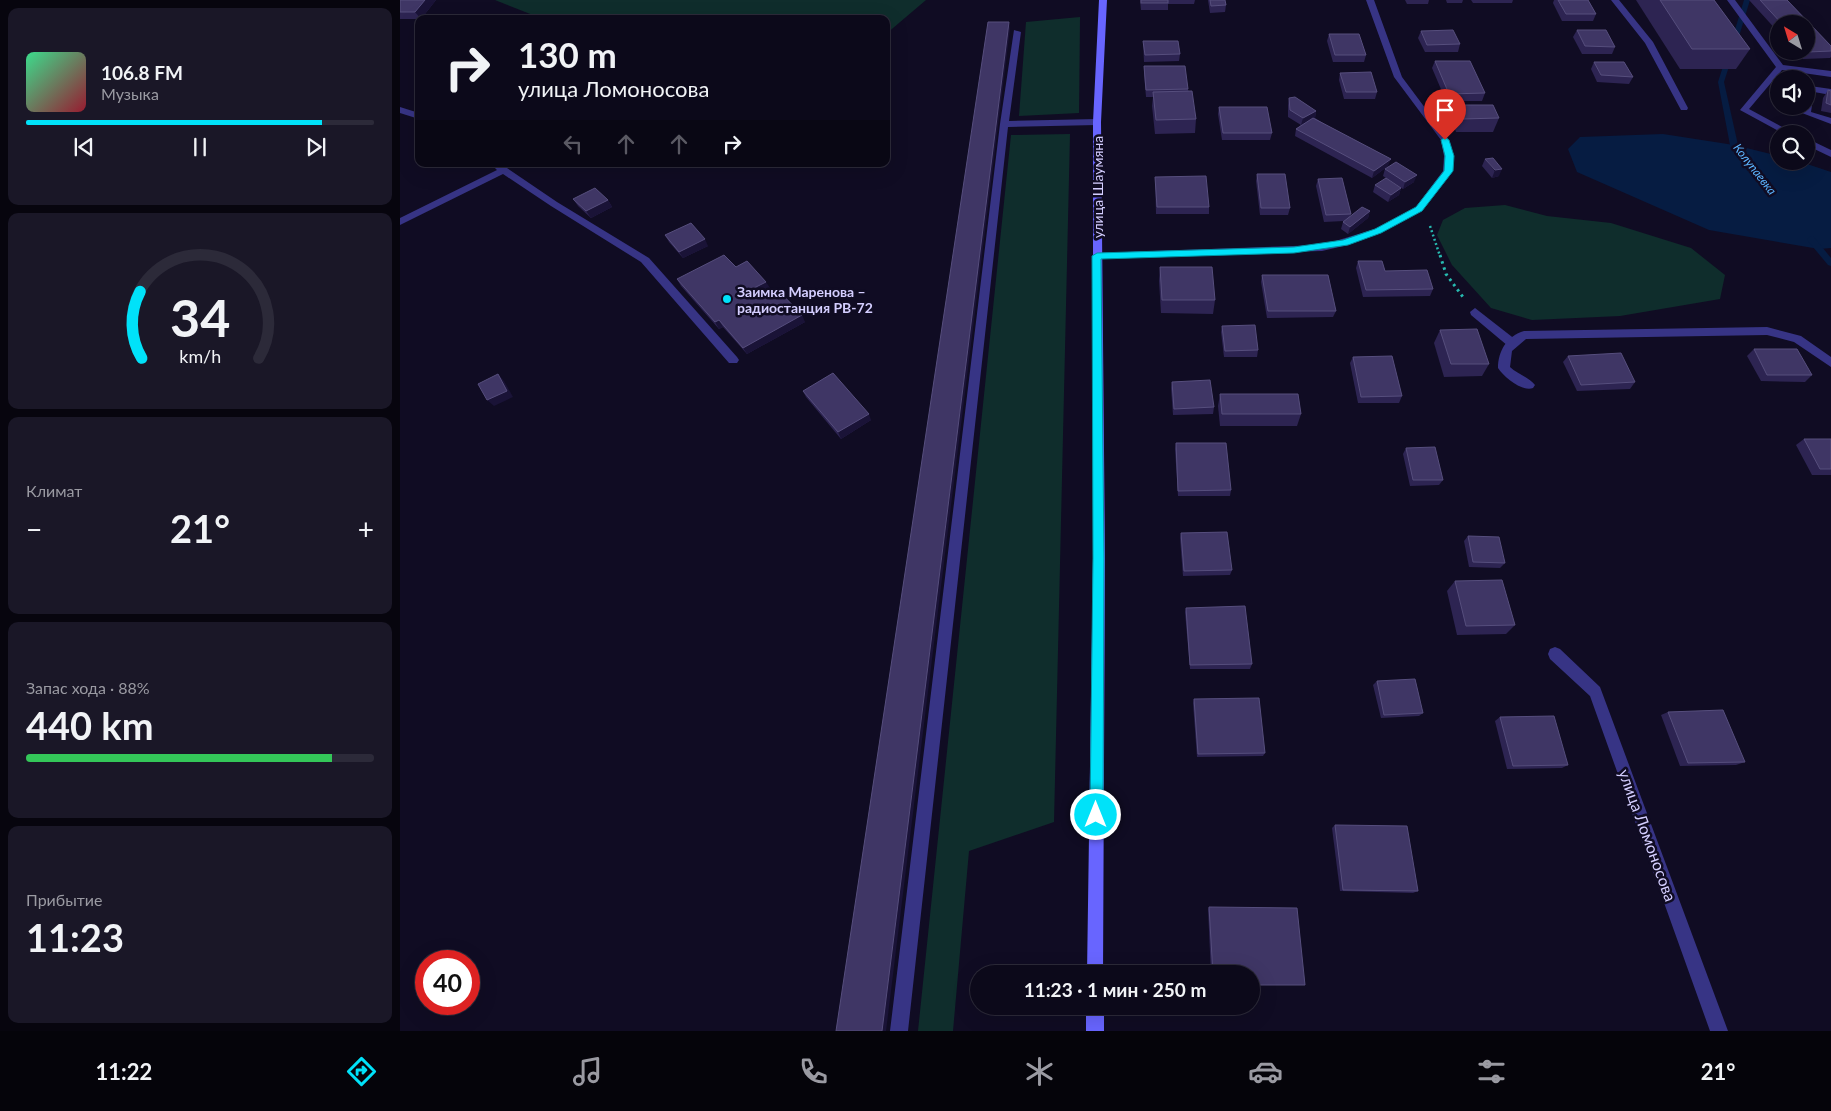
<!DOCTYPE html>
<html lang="ru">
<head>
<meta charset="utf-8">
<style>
  :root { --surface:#0c091a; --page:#1a1727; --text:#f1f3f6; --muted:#9a9aa2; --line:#2c2a39; --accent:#00e2f9 }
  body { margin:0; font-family:Lato,sans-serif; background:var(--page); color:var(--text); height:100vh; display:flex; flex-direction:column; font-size:19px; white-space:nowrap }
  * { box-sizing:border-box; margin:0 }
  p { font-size:16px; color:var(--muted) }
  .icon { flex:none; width:28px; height:28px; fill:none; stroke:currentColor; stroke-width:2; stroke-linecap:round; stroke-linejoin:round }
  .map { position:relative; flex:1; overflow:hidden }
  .side { display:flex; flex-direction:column; gap:8px; padding:8px; background:#07050e; width:400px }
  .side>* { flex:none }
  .top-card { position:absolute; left:15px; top:15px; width:475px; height:152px; border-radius:10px; box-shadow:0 5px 20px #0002,0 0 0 1px var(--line); background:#0c091a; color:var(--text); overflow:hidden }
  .needle { width:32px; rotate:322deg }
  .buttons { position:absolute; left:1370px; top:15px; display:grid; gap:10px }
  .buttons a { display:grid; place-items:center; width:45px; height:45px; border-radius:50%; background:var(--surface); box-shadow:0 5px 20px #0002,0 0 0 1px var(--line); font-size:25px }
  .speed { position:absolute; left:15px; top:950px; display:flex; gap:10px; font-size:25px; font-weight:700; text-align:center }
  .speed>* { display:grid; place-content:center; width:65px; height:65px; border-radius:50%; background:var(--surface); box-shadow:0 5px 20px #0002,0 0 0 1px var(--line); line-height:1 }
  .speed .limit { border:8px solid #d22; background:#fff; color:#111 }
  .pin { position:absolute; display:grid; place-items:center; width:42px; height:42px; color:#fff; margin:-51px -21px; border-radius:50% 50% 50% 0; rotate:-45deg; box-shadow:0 0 5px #0007 }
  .pin .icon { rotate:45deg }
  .me { position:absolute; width:55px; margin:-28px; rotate:0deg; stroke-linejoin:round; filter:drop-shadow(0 0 4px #0008) }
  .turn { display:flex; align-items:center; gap:18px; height:105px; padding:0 20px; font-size:22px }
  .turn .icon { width:65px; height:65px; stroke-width:2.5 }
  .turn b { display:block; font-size:35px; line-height:42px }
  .lanes { display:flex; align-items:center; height:48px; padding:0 20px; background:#0003; justify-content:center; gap:25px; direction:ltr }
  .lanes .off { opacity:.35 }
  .big { font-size:38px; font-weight:700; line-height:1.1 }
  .side .card { flex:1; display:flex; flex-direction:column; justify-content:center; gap:8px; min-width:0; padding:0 18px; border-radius:10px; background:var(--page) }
  .side .dial { align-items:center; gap:0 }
  .dial svg { height:130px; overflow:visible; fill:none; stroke:var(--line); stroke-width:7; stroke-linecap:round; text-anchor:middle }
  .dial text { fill:var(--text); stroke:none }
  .song { display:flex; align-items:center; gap:15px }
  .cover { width:60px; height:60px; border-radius:8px; background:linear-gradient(135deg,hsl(150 70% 55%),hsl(350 70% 35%)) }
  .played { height:5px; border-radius:2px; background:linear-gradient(90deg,var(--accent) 85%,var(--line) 85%) }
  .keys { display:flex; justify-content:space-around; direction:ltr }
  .heat { display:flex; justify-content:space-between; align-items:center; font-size:28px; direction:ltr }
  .charge { height:8px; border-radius:4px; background:linear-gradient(90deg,#34c759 88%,var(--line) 0) }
  .trip { position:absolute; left:570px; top:965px; width:290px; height:50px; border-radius:25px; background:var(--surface); box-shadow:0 5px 20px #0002,0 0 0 1px var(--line); font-weight:700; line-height:50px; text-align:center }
  .menu { display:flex; height:80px; justify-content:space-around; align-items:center; background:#05040a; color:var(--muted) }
  .menu .icon { width:35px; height:35px }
  .menu .selected { color:var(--accent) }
  .menu b { font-size:22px; color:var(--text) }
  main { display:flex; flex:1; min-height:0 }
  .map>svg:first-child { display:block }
  .green { fill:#0f2d2c }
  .water { fill:#061c42 }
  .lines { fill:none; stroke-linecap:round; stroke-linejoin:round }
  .stream { fill:#061c42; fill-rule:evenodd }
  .path-far1 { stroke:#27bbb1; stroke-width:2.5; stroke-dasharray:2 2.5; stroke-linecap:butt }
  .path { stroke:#27bbb1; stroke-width:3; stroke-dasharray:2.5 4; stroke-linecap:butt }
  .lane { fill:#373485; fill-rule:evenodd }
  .street { fill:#373485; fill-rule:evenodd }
  .secondary { fill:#6865ff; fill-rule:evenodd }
  .wall { fill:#2d2452 }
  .shaded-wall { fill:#1a1337 }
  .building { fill:#3f3665; stroke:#564e7d }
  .route { fill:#00e2f9; stroke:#0093a2 }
  .poi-dot { fill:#00e2f9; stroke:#100c23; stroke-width:2 }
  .labels { text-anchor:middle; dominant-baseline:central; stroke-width:5; stroke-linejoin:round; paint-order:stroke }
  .far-water-label { font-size:12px; font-style:italic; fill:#5cb5ff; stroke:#100c23 }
  .street-label { font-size:14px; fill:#d4ceff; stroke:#100c23 }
  .poi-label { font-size:14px; font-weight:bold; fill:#d4ceff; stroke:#100c23; text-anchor:start }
  .near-street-label { font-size:16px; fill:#d4ceff; stroke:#100c23 }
</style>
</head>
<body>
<main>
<section class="side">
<div class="card">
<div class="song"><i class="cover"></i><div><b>106.8 FM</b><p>Музыка</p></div></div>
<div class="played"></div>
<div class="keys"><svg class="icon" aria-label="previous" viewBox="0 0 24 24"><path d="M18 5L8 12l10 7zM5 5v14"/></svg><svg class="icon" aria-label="pause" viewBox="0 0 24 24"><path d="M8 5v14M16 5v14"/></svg><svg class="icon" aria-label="next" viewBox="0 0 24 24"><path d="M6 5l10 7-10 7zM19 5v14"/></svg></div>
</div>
<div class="card dial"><svg viewBox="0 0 100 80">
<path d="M14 69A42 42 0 1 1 86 69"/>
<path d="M14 69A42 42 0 0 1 13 28" stroke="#00e2f9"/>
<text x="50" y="56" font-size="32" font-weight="700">34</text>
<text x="50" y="72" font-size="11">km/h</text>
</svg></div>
<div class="card"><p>Климат</p>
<div class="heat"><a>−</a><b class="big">21°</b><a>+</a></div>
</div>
<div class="card"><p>Запас хода · 88%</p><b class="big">440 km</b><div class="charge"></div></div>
<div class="card"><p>Прибытие</p><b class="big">11:23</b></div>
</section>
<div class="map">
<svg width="1431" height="1031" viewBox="0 0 1431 1031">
  <rect width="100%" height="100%" fill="#100c23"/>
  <!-- green -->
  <g class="green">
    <polygon points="95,0 526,0 486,34 486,19 143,19"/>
    <polygon points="680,17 679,113 619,116 626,22"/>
    <polygon points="670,134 654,822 569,851 553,1031 518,1031 611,135"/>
    <polygon points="1105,205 1147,216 1211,223 1291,248 1325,275 1320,299 1220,316 1132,320 1091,308 1052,265 1037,235 1043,220 1065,208"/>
  </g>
  <!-- water -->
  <polygon class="water" points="1263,134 1334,145 1379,156 1379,161 1398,161 1431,172 1431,248 1419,249 1309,230 1177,172 1168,149 1180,137"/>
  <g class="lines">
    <!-- stream -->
    <g class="stream">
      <polygon points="1344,0 1350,0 1337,43 1334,45 1331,43"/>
      <polygon points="1329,55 1332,57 1324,82 1338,145 1345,155 1341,157 1338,157 1330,145 1318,82 1326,57"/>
      <polygon points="1411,236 1414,237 1431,258 1431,266 1428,265 1408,241 1407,239"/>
    </g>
    <!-- path-far1 -->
    <polyline class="path-far1" points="1030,226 1040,256"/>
    <!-- path -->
    <polyline class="path" points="1040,255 1046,274 1063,297"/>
    <!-- lane -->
    <g class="lane">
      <polygon points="1327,0 1335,0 1383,65 1431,71 1431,77 1382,70 1349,109 1395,134 1384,134 1340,110 1376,67"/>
      <polygon points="614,30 621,32 609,121 697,119 701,122 697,125 608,127 508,1031 490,1031 600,124"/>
      <polygon points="1410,86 1431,89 1431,95 1414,92 1411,112 1431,118 1431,124 1402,113 1403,106 1406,106 1406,88"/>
      <polygon points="0,107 19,113 19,119 0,113"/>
      <polygon points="1406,138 1431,150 1431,157 1406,145"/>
      <polygon points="91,164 101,164 157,202 249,258 337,357 339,360 337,363 329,363 241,262 151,206 103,174 0,225 0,218 97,170"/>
      <polygon points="1075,308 1116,340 1117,343 1116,346 1108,346 1071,315 1070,312"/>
    </g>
    <!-- street -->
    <g class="street">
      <polygon points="966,0 974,0 1002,77 1049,140 1054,156 1053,171 1022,211 981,233 948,245 922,251 693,258 692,256 697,253 922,245 975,229 1016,207 1043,171 1044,156 1041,140 994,77"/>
      <polygon points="1211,0 1219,0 1253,42 1288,108 1287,110 1281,110 1245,43"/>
      <path d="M1367,327L1401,336L1431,357V367L1394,342L1367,335L1126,339L1112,351L1110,367C1117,374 1129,377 1135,385L1133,388C1122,392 1104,377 1098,368C1098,351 1107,336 1124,331Z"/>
      <polygon points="1155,647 1160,649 1200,687 1328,1031 1310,1031 1190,696 1150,659 1148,654 1150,649"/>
    </g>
    <!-- secondary -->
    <g class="secondary">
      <polygon points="699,0 707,0 701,122 705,558 703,974 687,974 693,558 693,122"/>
      <rect x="686" y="1006" width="18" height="25"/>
    </g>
  </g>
  <!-- wall -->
  <g class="wall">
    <polygon points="0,0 36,0 21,19 0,19"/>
    <polygon points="740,0 795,0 794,4 768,4 768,10 741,10"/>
    <polygon points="808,0 825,0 826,5 825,12 810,13"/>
    <polygon points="1005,0 1029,0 1028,4 1007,4"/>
    <polygon points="1046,0 1063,0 1062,3 1047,3"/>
    <polygon points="1071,0 1113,0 1112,3 1073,3"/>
    <polygon points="1154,0 1188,0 1196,14 1193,21 1162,21 1153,3"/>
    <polygon points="1236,0 1314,0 1350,49 1336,69 1280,69"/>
    <polygon points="1349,0 1387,0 1431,46 1431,57 1430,58 1403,59 1396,51 1406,51 1406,24 1379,24 1379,33"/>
    <polygon points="1177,30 1215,47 1212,54 1182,54 1173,37"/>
    <polygon points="1021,31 1060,44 1058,52 1025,52 1018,38"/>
    <polygon points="929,34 966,55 964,62 933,62 927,41"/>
    <polygon points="743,41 780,54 779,61 744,62"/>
    <polygon points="1035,61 1085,93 1082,101 1046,101 1032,68"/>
    <polygon points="1194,62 1233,77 1229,84 1197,82 1191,69"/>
    <polygon points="744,66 788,89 796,119 795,133 755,134 752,106 753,97 746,97 744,74"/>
    <polygon points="940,73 977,92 975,99 944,99 939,80"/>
    <polygon points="1428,90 1431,91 1431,113 1421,111 1423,98"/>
    <polygon points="889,98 916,111 915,118 988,166 972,178 895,136 896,129 901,125 888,117 888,105"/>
    <polygon points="1057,105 1099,118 1093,132 1056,132 1051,119"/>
    <polygon points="819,107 872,133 870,140 822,140 818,114"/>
    <polygon points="1085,159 1099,176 1092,178 1082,166"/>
    <polygon points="985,169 1014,182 1003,189 983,176"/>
    <polygon points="857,174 890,208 888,215 860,215 856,181"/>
    <polygon points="755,177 809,207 809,214 756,214"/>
    <polygon points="918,179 951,214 950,217 970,211 968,218 948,234 941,229 943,222 944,221 924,222 916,186"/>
    <polygon points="975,185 1001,188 999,195 988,202 973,192"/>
    <polygon points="173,199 208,200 212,207 191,218 178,206"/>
    <polygon points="265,235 308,246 283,258 269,242"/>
    <polygon points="958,261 985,271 1033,289 1030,296 963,297 956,268"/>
    <polygon points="336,267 370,288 360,294 363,297 405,322 347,354 323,327 319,329 281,286 277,279"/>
    <polygon points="760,267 815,300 813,314 761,313 759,281"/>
    <polygon points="862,275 936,311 933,317 867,318 861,282"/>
    <polygon points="822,326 858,350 857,357 824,357 821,332"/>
    <polygon points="1040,330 1089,364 1082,376 1044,377 1034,343"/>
    <polygon points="1354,349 1412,375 1405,382 1361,381 1347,356"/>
    <polygon points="1168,356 1235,382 1230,389 1177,391 1163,362"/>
    <polygon points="953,357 1002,396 999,403 958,403 950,363"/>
    <polygon points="772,382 814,407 813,414 773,415 771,388"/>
    <polygon points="403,391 471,420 441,439 406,397"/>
    <polygon points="820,394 901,414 897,426 820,426 818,406"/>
    <polygon points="1404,439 1431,439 1431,475 1412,475 1396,445"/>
    <polygon points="776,443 831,490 830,496 778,496 775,449"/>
    <polygon points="1006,448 1043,480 1039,485 1010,486 1003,454"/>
    <polygon points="781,533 832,570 830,575 783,576 780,538"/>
    <polygon points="1068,536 1105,563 1100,568 1069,567 1064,541"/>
    <polygon points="1055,581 1115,625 1106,634 1057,635 1047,591"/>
    <polygon points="786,608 852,664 850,669 790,669 785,612"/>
    <polygon points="977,681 1023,713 1019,716 981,718 973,685"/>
    <polygon points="794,699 865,753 863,756 797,757 793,703"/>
    <polygon points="1268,712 1345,762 1336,765 1280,766 1261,715"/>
    <polygon points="1100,717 1168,765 1162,768 1107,769 1095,721"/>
    <polygon points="935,825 1018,891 1013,893 940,891 932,828"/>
    <polygon points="809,907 851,974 811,974 808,909"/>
  </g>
  <!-- shaded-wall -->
  <g class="shaded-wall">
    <polygon points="25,0 36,0 21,19 15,12"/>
    <polygon points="609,22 610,29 486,1031 482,1031"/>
    <polygon points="916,111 915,118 901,125 903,118"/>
    <polygon points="991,159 988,166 972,178 974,171"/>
    <polygon points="186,164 192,164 187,166"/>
    <polygon points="1102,169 1099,176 1092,178 1095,170"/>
    <polygon points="1017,175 1014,182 1003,189 1005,182"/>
    <polygon points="1001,188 999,195 988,202 991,195"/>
    <polygon points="208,200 212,207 191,218 186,211"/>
    <polygon points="970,211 968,218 948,234 950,227"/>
    <polygon points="305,239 308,246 283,258 279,252"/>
    <polygon points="366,282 370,288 358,295 354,288"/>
    <polygon points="402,315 405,322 347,354 343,348"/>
    <polygon points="319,320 323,327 319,329 315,322"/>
    <polygon points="98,374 104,381 113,397 94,406 87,400"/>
    <polygon points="469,414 471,420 441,439 438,432"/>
  </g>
  <!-- building -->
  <g class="building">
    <polygon points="0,0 25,0 15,12 0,12"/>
    <rect x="741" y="0" width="27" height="3"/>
    <polygon points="810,0 825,0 826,5 811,6"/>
    <polygon points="1158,0 1188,0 1196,14 1166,14"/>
    <polygon points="1260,0 1314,0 1350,49 1292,49"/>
    <polygon points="1360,0 1387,0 1431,46 1431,51 1408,52 1406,50 1406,24 1382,24"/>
    <polygon points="588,22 609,22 482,1031 436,1031"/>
    <polygon points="1053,30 1060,44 1027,45 1021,31"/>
    <polygon points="1177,30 1206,30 1215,47 1185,46"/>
    <polygon points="929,34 959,34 966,55 935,55"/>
    <polygon points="743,41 778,41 780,54 745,55"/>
    <polygon points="1035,61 1070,61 1085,93 1049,94"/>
    <polygon points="1194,62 1224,62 1233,77 1201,75"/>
    <polygon points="744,66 785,66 788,89 746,90"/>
    <polygon points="971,72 977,92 946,92 940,73"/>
    <polygon points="1428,90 1431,91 1431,105 1426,103"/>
    <polygon points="792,91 796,119 756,120 753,92"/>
    <polygon points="895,97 916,111 903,118 890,110 889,98"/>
    <polygon points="1057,105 1093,105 1099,118 1062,119"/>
    <polygon points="819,107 867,107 872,133 823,133"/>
    <polygon points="913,118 991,159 974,171 896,129"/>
    <polygon points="1093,158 1102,169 1095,170 1085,159"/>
    <polygon points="996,162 1017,175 1005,182 985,169"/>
    <polygon points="857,174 885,174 890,208 861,208"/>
    <polygon points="806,176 809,207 757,207 755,177"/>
    <polygon points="942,178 951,214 926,215 918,179"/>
    <polygon points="986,178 1001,188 991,195 975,185"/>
    <polygon points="195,188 208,200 186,211 173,199"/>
    <polygon points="962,207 970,211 950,227 943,222"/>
    <polygon points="291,223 305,239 279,252 265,235"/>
    <polygon points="324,255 336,267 347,261 366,282 354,288 363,297 377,289 402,315 343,348 319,320 315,322 277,279"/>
    <polygon points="958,261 982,261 985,271 1027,270 1033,289 966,290"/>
    <polygon points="760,267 812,267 815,300 762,300"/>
    <polygon points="862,275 928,275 936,311 868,311"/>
    <polygon points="855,325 858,350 825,351 822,326"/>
    <polygon points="1077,329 1089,364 1051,364 1040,330"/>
    <polygon points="1354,349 1397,349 1412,375 1367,375"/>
    <polygon points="1221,353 1235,382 1181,385 1168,356"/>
    <polygon points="992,356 1002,396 961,397 953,357"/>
    <polygon points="433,373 469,414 438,432 403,391"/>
    <polygon points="98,374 107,391 87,400 78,384"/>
    <polygon points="810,380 814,407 774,409 772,382"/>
    <polygon points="820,394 898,394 901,414 822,414"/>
    <polygon points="1404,439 1431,439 1431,469 1420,469"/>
    <polygon points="776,443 826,443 831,490 778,491"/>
    <polygon points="1035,447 1043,480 1013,480 1006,448"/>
    <polygon points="827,532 832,570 784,571 781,533"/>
    <polygon points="1068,536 1099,537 1105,563 1073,562"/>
    <polygon points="1102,580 1115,625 1066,626 1055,581"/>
    <polygon points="845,606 852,664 790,665 786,608"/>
    <polygon points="1015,679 1023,713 984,715 977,681"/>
    <polygon points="859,698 865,753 798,754 794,699"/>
    <polygon points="1323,710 1345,762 1288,763 1268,712"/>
    <polygon points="1154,716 1168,765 1113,766 1100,717"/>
    <polygon points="935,825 1007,826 1018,891 943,890"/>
    <polygon points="809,907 897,908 905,985 851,985 851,974 813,974"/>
  </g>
  <!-- route -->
  <polygon class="route" points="1045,137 1049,140 1054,156 1053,171 1022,211 981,233 948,245 894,253 701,259 704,558 703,815 701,820 696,822 692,820 690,815 693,558 692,256 697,253 894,247 943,240 975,229 1016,207 1044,171 1045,156 1041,140"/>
  <!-- markers -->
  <circle class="poi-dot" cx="327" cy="299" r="5"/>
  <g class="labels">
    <!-- far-water labels -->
    <g class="far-water-label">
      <text transform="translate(1355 169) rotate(52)">Колупаевка</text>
    </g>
    <!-- street labels -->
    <g class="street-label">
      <text transform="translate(697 187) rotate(-90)">улица Шаумяна</text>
    </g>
    <!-- poi labels -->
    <g class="poi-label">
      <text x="337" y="291">Заимка Маренова –<tspan x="337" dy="16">радиостанция РВ-72</tspan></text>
    </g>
    <!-- near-street labels -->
    <g class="near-street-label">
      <text transform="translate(1248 835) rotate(70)">улица Ломоносова</text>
    </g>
  </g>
</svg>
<div class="buttons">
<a><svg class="needle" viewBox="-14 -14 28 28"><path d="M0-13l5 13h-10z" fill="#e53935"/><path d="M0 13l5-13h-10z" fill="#9a9aa2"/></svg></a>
<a><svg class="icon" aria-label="sound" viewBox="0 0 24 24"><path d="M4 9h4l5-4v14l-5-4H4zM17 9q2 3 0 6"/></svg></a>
<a><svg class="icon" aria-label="search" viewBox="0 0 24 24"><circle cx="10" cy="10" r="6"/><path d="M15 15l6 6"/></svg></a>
</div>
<div class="speed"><div class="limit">40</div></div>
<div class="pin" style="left:1045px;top:140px;background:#d93025"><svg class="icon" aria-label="arrive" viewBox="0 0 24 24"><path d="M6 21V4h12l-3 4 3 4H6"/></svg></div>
<svg class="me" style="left:696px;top:815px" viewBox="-20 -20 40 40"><circle r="17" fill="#00e2f9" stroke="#fff" stroke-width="3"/><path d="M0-11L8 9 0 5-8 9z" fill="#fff"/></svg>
<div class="trip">11:23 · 1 мин · 250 m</div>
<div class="top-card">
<div class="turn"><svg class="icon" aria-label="right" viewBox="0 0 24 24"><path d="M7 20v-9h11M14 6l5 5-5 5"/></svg><div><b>130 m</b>улица Ломоносова</div></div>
<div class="lanes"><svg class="icon off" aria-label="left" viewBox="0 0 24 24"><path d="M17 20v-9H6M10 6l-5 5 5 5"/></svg><svg class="icon off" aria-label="ahead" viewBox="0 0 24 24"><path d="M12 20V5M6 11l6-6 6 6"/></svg><svg class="icon off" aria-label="ahead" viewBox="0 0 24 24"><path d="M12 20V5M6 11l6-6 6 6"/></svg><svg class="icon" aria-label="right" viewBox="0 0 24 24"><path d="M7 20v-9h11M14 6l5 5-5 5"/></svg></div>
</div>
</div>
</main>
<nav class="menu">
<b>11:22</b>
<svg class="icon selected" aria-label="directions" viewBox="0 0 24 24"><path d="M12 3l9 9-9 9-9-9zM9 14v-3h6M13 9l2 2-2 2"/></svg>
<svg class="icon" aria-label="music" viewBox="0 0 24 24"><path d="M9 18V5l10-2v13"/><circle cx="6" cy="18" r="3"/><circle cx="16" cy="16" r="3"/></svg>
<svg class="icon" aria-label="phone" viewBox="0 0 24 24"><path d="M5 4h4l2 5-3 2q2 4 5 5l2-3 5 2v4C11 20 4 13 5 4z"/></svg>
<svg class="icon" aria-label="climate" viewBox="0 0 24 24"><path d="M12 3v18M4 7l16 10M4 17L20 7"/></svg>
<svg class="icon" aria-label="car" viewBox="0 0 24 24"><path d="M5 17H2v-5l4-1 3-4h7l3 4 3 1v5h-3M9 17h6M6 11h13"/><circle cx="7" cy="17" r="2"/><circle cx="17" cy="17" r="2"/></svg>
<svg class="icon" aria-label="filters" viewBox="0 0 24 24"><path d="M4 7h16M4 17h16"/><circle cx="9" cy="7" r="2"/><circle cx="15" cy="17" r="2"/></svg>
<b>21°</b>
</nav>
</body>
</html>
